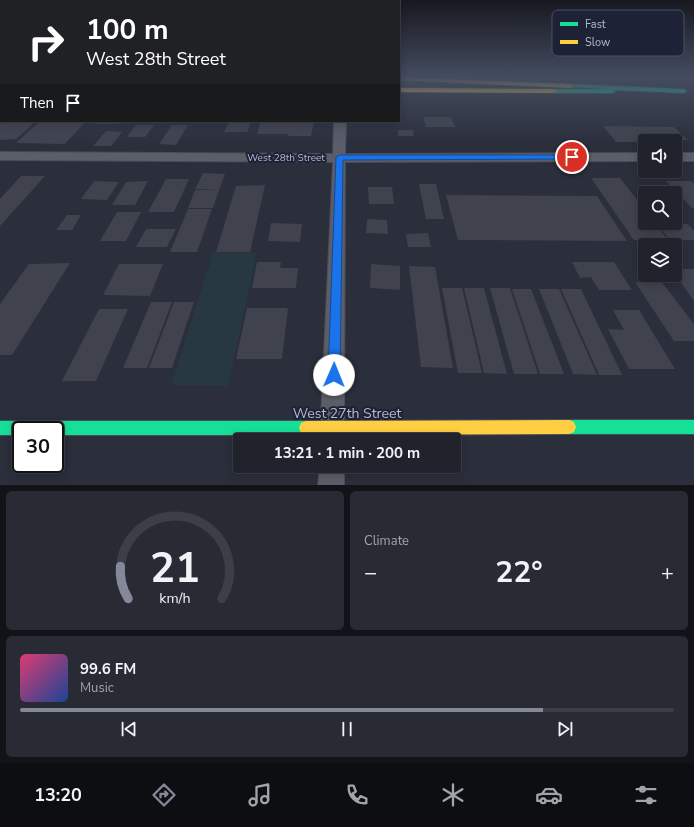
<!DOCTYPE html>
<html lang="en">
<head>
<meta charset="utf-8">
<style>
  :root { --surface:#20222c; --page:#282a34; --text:#f1f3f6; --muted:#a2a4a9; --line:#3d3f48; --accent:#858899 }
  body { margin:0; font-family:"Nunito Sans",sans-serif; background:var(--page); color:var(--text); height:100vh; display:flex; flex-direction:column; font-size:15px; white-space:nowrap }
  * { box-sizing:border-box; margin:0 }
  p { font-size:13px; color:var(--muted) }
  .icon { flex:none; width:22px; height:22px; fill:none; stroke:currentColor; stroke-width:2; stroke-linecap:round; stroke-linejoin:round }
  .map { position:relative; height:485px; overflow:hidden }
  .drawer { display:flex; flex-direction:column; gap:6px; padding:6px; background:#121318; flex:1 }
  .drawer>* { flex:none }
  .guide { position:absolute; left:0px; top:0px; width:400px; height:122px; box-shadow:0 2px 10px #0003,0 0 0 1px var(--line); background:#202124; color:#fff; overflow:hidden }
  .controls { position:absolute; left:638px; top:134px; display:grid; gap:8px }
  .controls a { display:grid; place-items:center; width:44px; height:44px; border-radius:4px; background:var(--surface); box-shadow:0 2px 10px #0003,0 0 0 1px var(--line); font-size:20px }
  .speed { position:absolute; left:12px; top:421px; display:flex; gap:8px; font-size:20px; font-weight:700; text-align:center }
  .speed>* { display:grid; place-content:center; width:52px; height:52px; border-radius:50%; background:var(--surface); box-shadow:0 2px 10px #0003,0 0 0 1px var(--line); line-height:1 }
  .speed .limit { border:2px solid #111; border-radius:6px; background:#fff; color:#111 }
  .pin { position:absolute; display:grid; place-items:center; width:34px; height:34px; color:#fff; margin:-17px; border:2px solid #fff; border-radius:50%; box-shadow:0 1px 4px #0007 }
  .me { position:absolute; width:44px; margin:-22px; rotate:1deg; stroke-linejoin:round; filter:drop-shadow(0 0 3px #0008) }
  .turn { display:flex; align-items:center; gap:14px; height:84px; padding:0 20px; font-size:18px }
  .turn .icon { width:52px; height:52px; stroke-width:2.5 }
  .turn b { display:block; font-size:28px; line-height:34px }
  .then { display:flex; align-items:center; height:38px; padding:0 20px; background:#0003; gap:8px; font-size:15px }
  .big { font-size:30px; font-weight:700; line-height:1.1 }
  .drawer .widget { flex:1; display:flex; flex-direction:column; justify-content:center; gap:6px; min-width:0; padding:0 14px; border-radius:6px; background:var(--page) }
  .drawer .dial { align-items:center; gap:0 }
  .dial svg { height:104px; overflow:visible; fill:none; stroke:var(--line); stroke-width:7; stroke-linecap:round; text-anchor:middle }
  .dial text { fill:var(--text); stroke:none }
  .song { display:flex; align-items:center; gap:12px }
  .cover { width:48px; height:48px; border-radius:6px; background:linear-gradient(135deg,hsl(340 70% 55%),hsl(220 70% 35%)) }
  .played { height:4px; border-radius:2px; background:linear-gradient(90deg,var(--accent) 80%,var(--line) 80%) }
  .keys { display:flex; justify-content:space-around; direction:ltr }
  .heat { display:flex; justify-content:space-between; align-items:center; font-size:22px; direction:ltr }
  .drawer .tiles { flex:1; display:grid; gap:6px; grid-template-columns:1fr 1fr }
  .widget:last-child { grid-column:span 2 }
  .trip { position:absolute; left:233px; top:433px; width:228px; height:40px; border-radius:4px; background:var(--surface); box-shadow:0 2px 10px #0003,0 0 0 1px var(--line); font-weight:700; line-height:40px; text-align:center }
  .tab-bar { display:flex; height:64px; justify-content:space-around; align-items:center; background:#0d0e12; color:var(--muted) }
  .tab-bar .icon { width:28px; height:28px }
  .tab-bar .on { color:var(--accent) }
  .tab-bar b { font-size:18px; color:var(--text) }
  .map>svg:first-child { display:block }
  .green { fill:#273842 }
  .building { fill:#40434e }
  .lines { fill:none; stroke-linecap:round; stroke-linejoin:round }
  .street-casing { stroke:#494b57; stroke-width:2 }
  .fast-casing { stroke:#494b57; stroke-width:2 }
  .slow-casing { stroke:#494b57; stroke-width:2 }
  .street { fill:#5b5e68; fill-rule:evenodd }
  .fast { fill:#16e098; fill-rule:evenodd }
  .slow { fill:#ffcf43; fill-rule:evenodd }
  .route { fill:#1a73e8; stroke:#114b97 }
  .labels { text-anchor:middle; dominant-baseline:central; stroke-width:4; stroke-linejoin:round; paint-order:stroke }
  .far-street-label { font-size:10px; fill:#b5b9cc; stroke:#1d2236 }
  .near-street-label { font-size:14px; fill:#b5b9cc; stroke:#1d2236 }
  .key { fill:#1d2236; stroke:#4b4f63; stroke-width:1 }
  .key-label { font-size:11px; fill:#b5b9cc }
</style>
</head>
<body>
<div class="map">
<svg width="694" height="485" viewBox="0 0 694 485">
  <rect width="100%" height="100%" fill="#2b2e3b"/>
  <!-- green -->
  <polygon class="green" points="213,253 257,253 228,386 171,385"/>
  <!-- building -->
  <g class="building">
    <polygon points="423,117 451,117 455,127 426,127"/>
    <polygon points="0,121 36,121 16,139 0,140"/>
    <polygon points="40,121 86,121 65,144 16,143"/>
    <polygon points="98,121 121,121 118,124 95,124"/>
    <polygon points="230,121 252,121 247,132 224,132"/>
    <polygon points="261,121 314,121 311,136 288,136 289,134 257,134"/>
    <polygon points="136,125 154,125 145,137 127,137"/>
    <polygon points="172,125 188,125 176,145 159,144"/>
    <polygon points="603,126 674,127 688,140 681,140 683,142 616,142"/>
    <polygon points="398,130 413,130 414,136 398,136"/>
    <polygon points="106,131 122,132 111,146 93,146"/>
    <polygon points="203,173 225,174 219,190 195,189"/>
    <polygon points="21,176 45,176 0,226 0,199"/>
    <polygon points="591,178 620,178 645,210 645,223 655,223 668,240 634,240"/>
    <polygon points="166,179 189,179 174,212 148,212"/>
    <polygon points="94,181 119,182 107,200 81,199"/>
    <polygon points="148,181 135,205 112,205 126,182"/>
    <polygon points="666,181 691,181 694,184 694,208 692,208"/>
    <polygon points="419,184 436,184 444,219 426,219"/>
    <polygon points="265,185 250,252 216,252 236,186"/>
    <polygon points="368,187 392,187 394,204 369,204"/>
    <polygon points="195,190 219,190 213,208 188,208"/>
    <polygon points="446,195 597,196 627,241 458,240"/>
    <polygon points="188,209 212,209 197,252 170,252"/>
    <polygon points="117,212 141,212 126,241 100,241"/>
    <polygon points="67,215 81,215 72,230 56,230"/>
    <polygon points="367,219 387,220 388,234 366,233"/>
    <polygon points="271,223 302,224 300,242 268,241"/>
    <polygon points="688,224 694,231 694,240 670,240 658,225"/>
    <polygon points="146,229 176,229 167,247 136,247"/>
    <polygon points="428,233 431,247 408,247 406,234"/>
    <polygon points="257,262 281,262 280,268 298,268 296,288 252,288"/>
    <polygon points="572,262 614,262 632,290 599,290 591,277 580,278"/>
    <polygon points="70,263 12,355 0,355 0,304 29,264"/>
    <polygon points="119,264 163,264 150,296 103,295"/>
    <polygon points="371,264 400,266 400,290 370,288"/>
    <polygon points="409,266 435,267 453,368 421,367"/>
    <polygon points="675,269 694,269 694,301 675,274"/>
    <polygon points="661,281 694,324 694,341 674,341 635,282"/>
    <polygon points="442,288 462,288 482,373 458,373"/>
    <polygon points="464,288 484,288 507,374 484,373"/>
    <polygon points="490,288 510,288 538,374 514,374"/>
    <polygon points="512,289 531,289 564,374 540,374"/>
    <polygon points="539,289 559,289 597,375 573,374"/>
    <polygon points="561,289 581,289 622,375 599,375"/>
    <polygon points="151,302 172,302 147,368 123,368"/>
    <polygon points="174,302 194,302 172,368 149,368"/>
    <polygon points="247,308 288,308 282,359 236,359"/>
    <polygon points="99,309 128,309 96,381 62,381"/>
    <polygon points="613,310 639,310 675,369 629,369 608,329 624,330"/>
  </g>
  <g class="lines">
    <!-- street casing -->
    <g class="street-casing">
      <g id="street">
        <polygon points="334,121 346,121 345,154 645,153 645,161 345,162 344,440 320,440 333,162 0,160 0,152 333,154"/>
        <rect x="675" y="153" width="19" height="8"/>
        <polygon points="320,466 344,466 344,485 318,485"/>
      </g>
    </g>
    <!-- fast casing -->
    <g class="fast-casing">
      <g id="fast">
        <polygon points="571,84 684,89 687,91 684,93 614,90 616,91 613,93 554,93 551,91 554,89 607,89 569,87 569,85"/>
        <rect x="0" y="87" width="1" height="4"/>
        <polygon points="569,420 694,420 694,434 569,434 564,432 562,427 564,422"/>
        <polygon points="0,421 306,421 311,423 313,428 311,433 306,435 55,435 55,430 21,430 21,435 0,435"/>
      </g>
    </g>
    <!-- slow casing -->
    <g class="slow-casing">
      <g id="slow">
        <polygon points="399,77 571,84 574,86 571,88 399,80"/>
        <polygon points="399,88 554,89 557,91 554,93 399,92"/>
        <polygon points="569,420 574,422 576,427 574,432 569,434 306,435 301,433 299,428 301,423 306,421"/>
      </g>
    </g>
    <!-- street -->
    <use href="#street" class="street"/>
    <!-- fast -->
    <use href="#fast" class="fast"/>
    <!-- slow -->
    <use href="#slow" class="slow"/>
  </g>
  <!-- sky -->
  <linearGradient id="sky" x2="0" y2="1"><stop stop-color="#181920"/><stop offset="0.53" stop-color="#444c60"/><stop offset="1" stop-color="#444c60" stop-opacity="0"/></linearGradient>
  <rect width="694" height="145" fill="url(#sky)"/>
  <!-- route -->
  <polygon class="route" points="340,155 572,155 576,157 572,159 343,160 340,375 338,379 334,380 330,379 328,375 336,157"/>
  <g class="labels">
    <!-- far-street labels -->
    <g class="far-street-label">
      <text x="286" y="158">West 28th Street</text>
    </g>
    <!-- near-street labels -->
    <g class="near-street-label">
      <text x="347" y="413">West 27th Street</text>
    </g>
  </g>
  <!-- legend -->
  <rect x="552" y="10" width="132" height="46" rx="6" class="key"/>
  <rect x="560" y="22" width="18" height="4" fill="#16e098"/>
  <rect x="560" y="40" width="18" height="4" fill="#ffcf43"/>
  <g class="key-label">
    <text x="585" y="28">Fast</text>
    <text x="585" y="46">Slow</text>
  </g>
</svg>
<div class="controls">
<a><svg class="icon" aria-label="sound" viewBox="0 0 24 24"><path d="M4 9h4l5-4v14l-5-4H4zM17 9q2 3 0 6"/></svg></a>
<a><svg class="icon" aria-label="search" viewBox="0 0 24 24"><circle cx="10" cy="10" r="6"/><path d="M15 15l6 6"/></svg></a>
<a><svg class="icon" aria-label="layers" viewBox="0 0 24 24"><path d="M12 4l9 5-9 5-9-5zM3 14l9 5 9-5"/></svg></a>
</div>
<div class="speed"><div class="limit">30</div></div>
<div class="pin" style="left:572px;top:157px;background:#d93025"><svg class="icon" aria-label="arrive" viewBox="0 0 24 24"><path d="M6 21V4h12l-3 4 3 4H6"/></svg></div>
<svg class="me" style="left:334px;top:375px" viewBox="-20 -20 40 40"><circle r="19" fill="#fff"/><path d="M0-13L10 11 0 6-10 11z" fill="#1a73e8"/></svg>
<div class="trip">13:21 · 1 min · 200 m</div>
<div class="guide">
<div class="turn"><svg class="icon" aria-label="right" viewBox="0 0 24 24"><path d="M7 20v-9h11M14 6l5 5-5 5"/></svg><div><b>100 m</b>West 28th Street</div></div>
<div class="then">Then<svg class="icon" aria-label="arrive" viewBox="0 0 24 24"><path d="M6 21V4h12l-3 4 3 4H6"/></svg></div>
</div>
</div>
<section class="drawer">
<div class="tiles">
<div class="widget dial"><svg viewBox="0 0 100 80">
<path d="M14 69A42 42 0 1 1 86 69"/>
<path d="M14 69A42 42 0 0 1 8 44" stroke="#858899"/>
<text x="50" y="56" font-size="32" font-weight="700">21</text>
<text x="50" y="72" font-size="11">km/h</text>
</svg></div>
<div class="widget"><p>Climate</p>
<div class="heat"><a>−</a><b class="big">22°</b><a>+</a></div>
</div>
<div class="widget">
<div class="song"><i class="cover"></i><div><b>99.6 FM</b><p>Music</p></div></div>
<div class="played"></div>
<div class="keys"><svg class="icon" aria-label="previous" viewBox="0 0 24 24"><path d="M18 5L8 12l10 7zM5 5v14"/></svg><svg class="icon" aria-label="pause" viewBox="0 0 24 24"><path d="M8 5v14M16 5v14"/></svg><svg class="icon" aria-label="next" viewBox="0 0 24 24"><path d="M6 5l10 7-10 7zM19 5v14"/></svg></div>
</div>
</div>
</section>
<nav class="tab-bar">
<b>13:20</b>
<svg class="icon on" aria-label="directions" viewBox="0 0 24 24"><path d="M12 3l9 9-9 9-9-9zM9 14v-3h6M13 9l2 2-2 2"/></svg>
<svg class="icon" aria-label="music" viewBox="0 0 24 24"><path d="M9 18V5l10-2v13"/><circle cx="6" cy="18" r="3"/><circle cx="16" cy="16" r="3"/></svg>
<svg class="icon" aria-label="phone" viewBox="0 0 24 24"><path d="M5 4h4l2 5-3 2q2 4 5 5l2-3 5 2v4C11 20 4 13 5 4z"/></svg>
<svg class="icon" aria-label="climate" viewBox="0 0 24 24"><path d="M12 3v18M4 7l16 10M4 17L20 7"/></svg>
<svg class="icon" aria-label="car" viewBox="0 0 24 24"><path d="M5 17H2v-5l4-1 3-4h7l3 4 3 1v5h-3M9 17h6M6 11h13"/><circle cx="7" cy="17" r="2"/><circle cx="17" cy="17" r="2"/></svg>
<svg class="icon" aria-label="filters" viewBox="0 0 24 24"><path d="M4 7h16M4 17h16"/><circle cx="9" cy="7" r="2"/><circle cx="15" cy="17" r="2"/></svg>
</nav>
</body>
</html>
